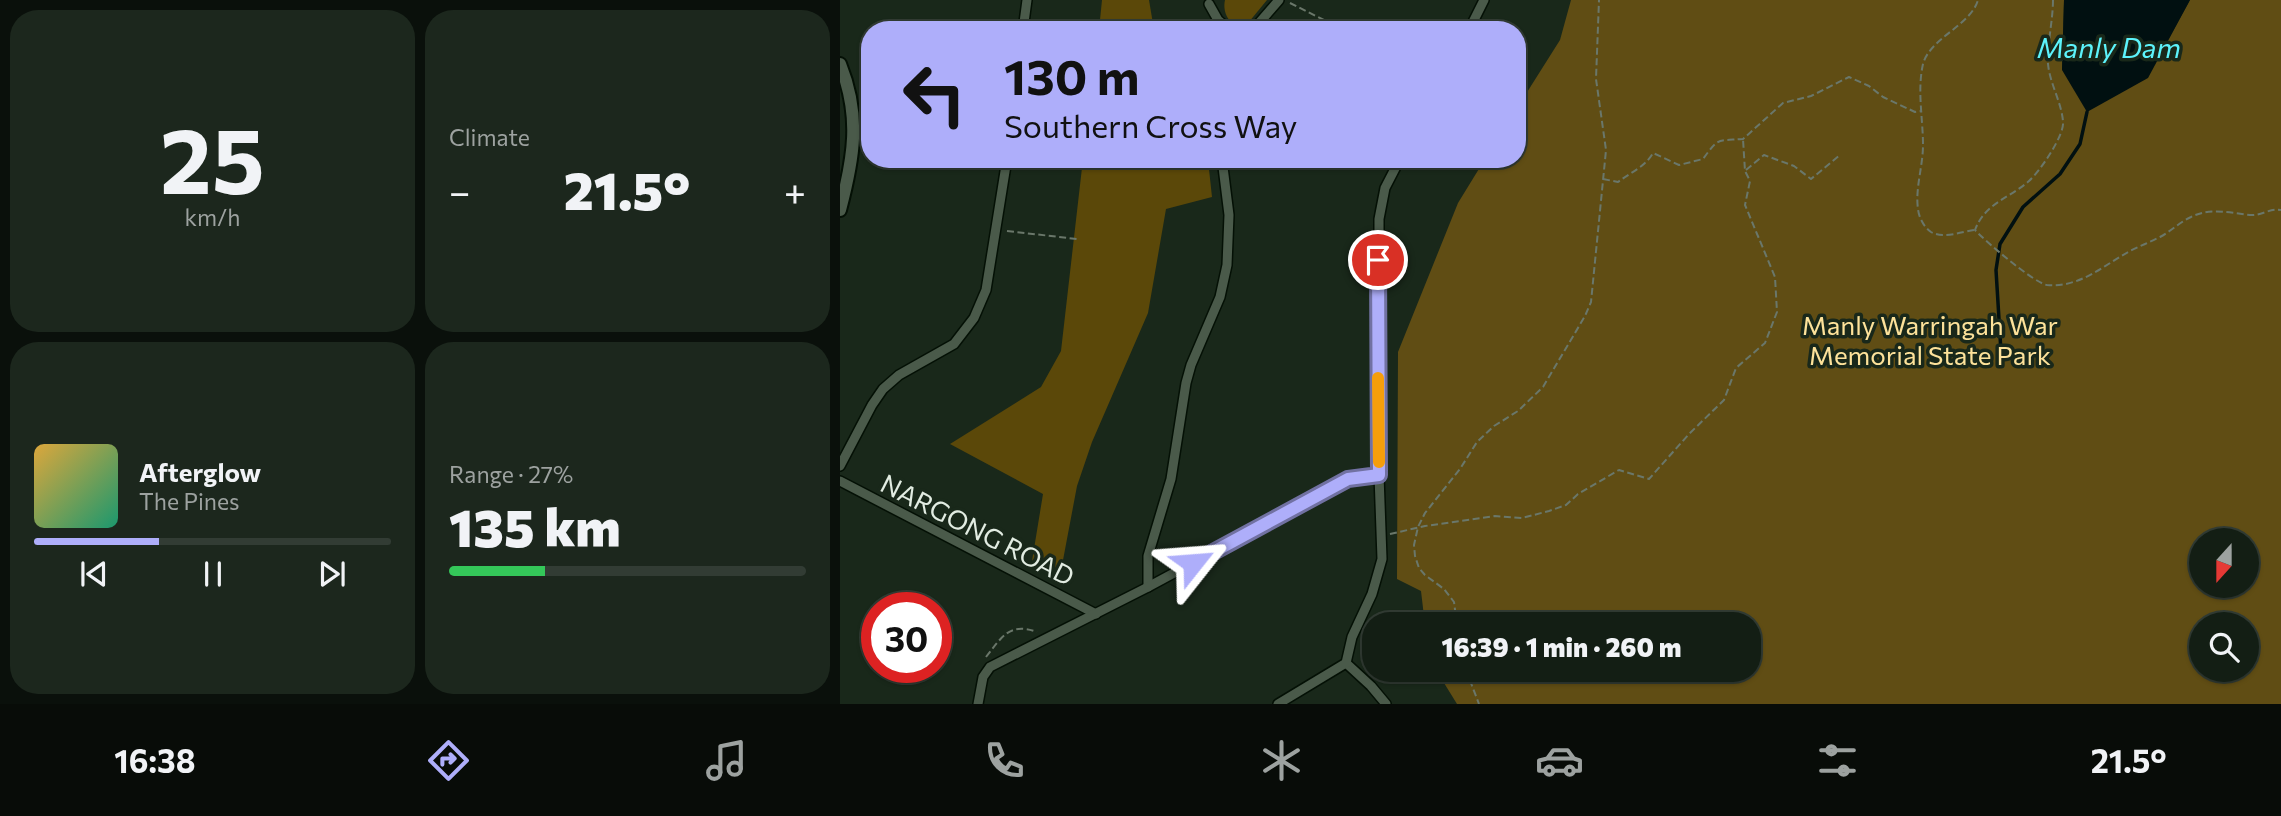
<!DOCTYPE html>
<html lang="en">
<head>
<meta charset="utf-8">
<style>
  :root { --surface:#131e14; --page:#1c271d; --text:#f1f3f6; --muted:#9da2a0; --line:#323c34; --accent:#aeaefa }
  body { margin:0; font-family:Commissioner,sans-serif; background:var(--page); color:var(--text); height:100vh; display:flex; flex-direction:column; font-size:26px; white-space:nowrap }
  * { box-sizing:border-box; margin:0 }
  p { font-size:23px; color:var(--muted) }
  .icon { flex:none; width:38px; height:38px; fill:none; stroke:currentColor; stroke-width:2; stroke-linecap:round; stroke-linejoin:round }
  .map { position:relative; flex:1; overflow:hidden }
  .details { display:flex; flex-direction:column; gap:10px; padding:10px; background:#0a100b; width:840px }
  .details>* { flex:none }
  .top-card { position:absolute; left:21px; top:21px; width:665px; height:147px; border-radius:28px; box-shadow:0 2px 5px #0004,0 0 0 2px var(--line); background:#aeaefa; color:#111; overflow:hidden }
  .needle { width:46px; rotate:201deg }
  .tools { position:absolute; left:1349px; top:528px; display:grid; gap:14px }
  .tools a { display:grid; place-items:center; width:70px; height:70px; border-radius:50%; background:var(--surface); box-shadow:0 2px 5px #0004,0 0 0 2px var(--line); font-size:35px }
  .speed { position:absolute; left:21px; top:592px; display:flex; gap:14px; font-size:35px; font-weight:700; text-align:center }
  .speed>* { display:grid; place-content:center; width:91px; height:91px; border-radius:50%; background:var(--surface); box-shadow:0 2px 5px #0004,0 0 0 2px var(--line); line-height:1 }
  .speed .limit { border:10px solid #d22; background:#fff; color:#111 }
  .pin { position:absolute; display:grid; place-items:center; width:60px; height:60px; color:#fff; margin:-30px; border:4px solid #fff; border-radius:50%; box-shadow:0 2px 7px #0007 }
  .me { position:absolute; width:77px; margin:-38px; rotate:62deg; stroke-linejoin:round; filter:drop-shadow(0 0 5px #0008) }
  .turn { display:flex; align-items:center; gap:24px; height:147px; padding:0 28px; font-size:32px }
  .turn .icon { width:91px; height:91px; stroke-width:2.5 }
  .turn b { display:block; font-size:49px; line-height:60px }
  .big { font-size:52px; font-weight:800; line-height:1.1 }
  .details .tile { flex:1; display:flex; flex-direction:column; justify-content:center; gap:10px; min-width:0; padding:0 24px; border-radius:28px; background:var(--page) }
  .details .dial { align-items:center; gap:0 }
  .dial b { font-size:91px; line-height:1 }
  .song { display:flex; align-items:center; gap:21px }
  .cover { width:84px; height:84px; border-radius:10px; background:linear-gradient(135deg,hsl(40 70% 55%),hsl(160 70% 35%)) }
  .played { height:7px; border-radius:4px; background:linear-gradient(90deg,var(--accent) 35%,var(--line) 35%) }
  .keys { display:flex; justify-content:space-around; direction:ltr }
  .heat { display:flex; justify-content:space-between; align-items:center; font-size:38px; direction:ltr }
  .charge { height:10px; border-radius:5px; background:linear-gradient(90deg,#34c759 27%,var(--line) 0) }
  .details .tiles { flex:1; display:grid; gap:10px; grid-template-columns:repeat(2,1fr) }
  .trip { position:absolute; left:522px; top:612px; width:399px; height:70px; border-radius:28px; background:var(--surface); box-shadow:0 2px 5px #0004,0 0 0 2px var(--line); font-weight:800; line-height:70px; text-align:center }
  .menu { display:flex; height:112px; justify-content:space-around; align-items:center; background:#080c08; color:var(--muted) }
  .menu .icon { width:49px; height:49px }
  .menu .on { color:var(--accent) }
  .menu b { font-size:32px; color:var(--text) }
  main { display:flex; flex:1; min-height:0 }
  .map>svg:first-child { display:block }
  .green { fill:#5b4809 }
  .forest { fill:#604d14; fill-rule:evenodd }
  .water { fill:#011011 }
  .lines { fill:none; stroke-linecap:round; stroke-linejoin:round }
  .stream { stroke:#011011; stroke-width:3.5 }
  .street-casing { stroke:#041005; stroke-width:12 }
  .secondary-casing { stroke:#041005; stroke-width:16 }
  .path { stroke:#6a776a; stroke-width:2; stroke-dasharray:7 3.5; stroke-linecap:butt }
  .street { stroke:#4a5a4a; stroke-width:9 }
  .secondary { stroke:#4a5a4a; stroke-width:12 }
  .route-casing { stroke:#7171a2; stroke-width:18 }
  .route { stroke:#aeaefa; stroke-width:12 }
  .slow { stroke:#f59e0b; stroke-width:12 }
  .labels { text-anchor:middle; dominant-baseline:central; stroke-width:7; stroke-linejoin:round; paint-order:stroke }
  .park-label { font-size:26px; fill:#fde29a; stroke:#19281a }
  .street-label { font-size:26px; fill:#e2ece2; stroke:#19281a }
  .water-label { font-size:28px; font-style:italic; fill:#5cf3fb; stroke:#19281a }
</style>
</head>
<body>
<main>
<section class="details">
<div class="tiles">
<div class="tile dial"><b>25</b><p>km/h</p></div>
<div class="tile"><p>Climate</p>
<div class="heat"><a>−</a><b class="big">21.5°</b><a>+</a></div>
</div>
<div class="tile">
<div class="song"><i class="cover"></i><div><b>Afterglow</b><p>The Pines</p></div></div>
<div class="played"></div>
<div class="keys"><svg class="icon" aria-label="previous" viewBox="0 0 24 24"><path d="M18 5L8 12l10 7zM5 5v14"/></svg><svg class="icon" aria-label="pause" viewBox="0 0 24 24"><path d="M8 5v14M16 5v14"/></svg><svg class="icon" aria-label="next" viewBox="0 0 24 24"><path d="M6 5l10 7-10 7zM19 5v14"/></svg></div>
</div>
<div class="tile"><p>Range · 27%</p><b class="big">135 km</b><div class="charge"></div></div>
</div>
</section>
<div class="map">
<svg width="1441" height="704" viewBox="0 0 1441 704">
  <rect width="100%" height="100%" fill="#19281a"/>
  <!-- green -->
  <g class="green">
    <polygon points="262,0 309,0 314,30 259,30"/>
    <path d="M385,0H427L404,28C390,26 382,14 385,0Z"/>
    <polygon points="243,159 368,160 372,197 326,209 308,313 252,442 237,486 220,576 192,561 203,494 110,444 201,387 221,351"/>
  </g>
  <!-- forest -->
  <path class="forest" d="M731,0H1224L1222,70L1307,78L1350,0H1441V704H617L596,670H908V625H585L581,591L557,579L558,352L618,203L645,159H677V108L720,40ZM1362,541H1407V586H1362ZM1362,625H1407V670H1362Z"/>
  <!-- water -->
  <polygon class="water" points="1224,0 1350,0 1308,78 1247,112 1222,70"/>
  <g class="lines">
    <!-- stream -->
    <polyline class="stream" points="1161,352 1156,270 1160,244 1183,207 1220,174 1240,144 1247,112"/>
    <!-- street casing -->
    <g class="street-casing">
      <g id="street">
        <polyline points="369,4 378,20 390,30"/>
        <polyline points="183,30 187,0"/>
        <polyline points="413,30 439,0"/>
        <polyline points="629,30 644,0"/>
        <polyline points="0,466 32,405 43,389 59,375 114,344 134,318 146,290 167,159"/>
        <polyline points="0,481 256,614"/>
        <polyline points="308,587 308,556 331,479 346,383 351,365 380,297 387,265 389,215 382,159"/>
        <polyline points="506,663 531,686 546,704"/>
        <polyline points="138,704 143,677 150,667 308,587 508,479 539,475"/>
        <polyline points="438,704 506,663 512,637 532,594 542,559 539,475 539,219 545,188 560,159"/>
      </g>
    </g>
    <!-- secondary casing -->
    <g class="secondary-casing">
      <path id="secondary" d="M0,64C21,116 14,157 0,210"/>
    </g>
    <!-- path -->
    <g class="path">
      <path d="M1213,0C1213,20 1207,45 1208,64C1210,84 1221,101 1223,121C1225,135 1200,171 1189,181C1170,198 1145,203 1135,230C1145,241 1194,283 1207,285C1240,288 1264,265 1290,251C1300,246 1310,242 1320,237C1331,231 1340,222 1351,217C1371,207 1390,213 1410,215C1421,216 1430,208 1441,210"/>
      <polyline points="450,3 494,25 510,30"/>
      <polyline points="906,170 924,155 954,166 971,179 1000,155"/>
      <path d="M763,179L778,182C791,172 805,167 813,153L839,165L863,159C879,137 877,141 903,139L943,103L971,96L1009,77L1029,86L1043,97L1075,112L1082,111"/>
      <path d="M1134,230C1121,232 1103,239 1091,232C1084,227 1079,218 1078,209C1075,189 1083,166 1083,145C1083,119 1077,90 1083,64C1090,38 1131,25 1138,0"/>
      <polyline points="167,231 237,239"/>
      <polyline points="550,534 585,526 655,516 682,518 709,511 726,505 738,494 779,470 809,479 849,434 884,400 896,368 925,343 937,312 935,277 905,205 910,181 905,171 903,139"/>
      <polyline points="617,625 614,602 604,589 585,575 579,568 575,556 574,545 578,527 585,513 620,469 637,442 654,426 678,411 703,387 745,316 751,302 766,150 756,79 759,0"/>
      <path d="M146,657C162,637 169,622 197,632"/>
      <polyline points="626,670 639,704"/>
    </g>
    <!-- street -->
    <use href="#street" class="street"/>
    <!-- secondary -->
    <use href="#secondary" class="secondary"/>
  </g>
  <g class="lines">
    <!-- route casing -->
    <g class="route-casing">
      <polyline id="route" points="353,563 508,479 539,475 538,260"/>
    </g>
    <!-- route -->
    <use href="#route" class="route"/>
    <!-- slow -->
    <polyline class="slow" points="538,378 539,462"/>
  </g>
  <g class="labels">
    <!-- park labels -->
    <g class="park-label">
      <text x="1090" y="324">Manly Warringah War<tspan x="1090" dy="30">Memorial State Park</tspan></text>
    </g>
    <!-- street labels -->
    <g class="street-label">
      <text transform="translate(138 529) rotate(27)">NARGONG ROAD</text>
    </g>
    <!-- water labels -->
    <g class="water-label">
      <text x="1269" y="47">Manly Dam</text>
    </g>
  </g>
</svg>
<div class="tools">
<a><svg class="needle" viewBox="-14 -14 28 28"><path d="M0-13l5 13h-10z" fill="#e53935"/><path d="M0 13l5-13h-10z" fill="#9da2a0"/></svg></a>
<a><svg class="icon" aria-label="search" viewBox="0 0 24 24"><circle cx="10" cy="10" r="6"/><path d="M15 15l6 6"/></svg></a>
</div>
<div class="speed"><div class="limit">30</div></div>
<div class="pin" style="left:538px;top:260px;background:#d93025"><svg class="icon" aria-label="arrive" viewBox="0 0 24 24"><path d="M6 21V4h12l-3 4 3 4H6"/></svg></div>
<svg class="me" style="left:353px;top:563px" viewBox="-20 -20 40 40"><path d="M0-17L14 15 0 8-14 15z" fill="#aeaefa" stroke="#fff" stroke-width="4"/></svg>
<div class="trip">16:39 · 1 min · 260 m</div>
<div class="top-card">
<div class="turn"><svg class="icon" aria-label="left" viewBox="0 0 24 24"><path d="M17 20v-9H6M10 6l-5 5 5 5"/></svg><div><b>130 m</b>Southern Cross Way</div></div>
</div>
</div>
</main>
<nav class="menu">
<b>16:38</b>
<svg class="icon on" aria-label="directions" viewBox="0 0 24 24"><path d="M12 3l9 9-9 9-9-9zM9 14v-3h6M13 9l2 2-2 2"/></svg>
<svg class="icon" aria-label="music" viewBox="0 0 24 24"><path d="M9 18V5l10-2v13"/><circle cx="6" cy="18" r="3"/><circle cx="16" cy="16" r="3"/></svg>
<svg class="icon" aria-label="phone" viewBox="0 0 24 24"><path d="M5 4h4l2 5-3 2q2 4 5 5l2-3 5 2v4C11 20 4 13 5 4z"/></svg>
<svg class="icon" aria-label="climate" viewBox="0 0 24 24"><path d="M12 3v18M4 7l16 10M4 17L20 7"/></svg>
<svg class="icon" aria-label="car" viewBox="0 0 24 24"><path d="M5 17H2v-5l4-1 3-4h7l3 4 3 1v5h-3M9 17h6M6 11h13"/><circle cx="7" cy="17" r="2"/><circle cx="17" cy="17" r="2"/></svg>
<svg class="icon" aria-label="filters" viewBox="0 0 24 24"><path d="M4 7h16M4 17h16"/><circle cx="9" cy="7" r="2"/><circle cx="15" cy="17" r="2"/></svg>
<b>21.5°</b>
</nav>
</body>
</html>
